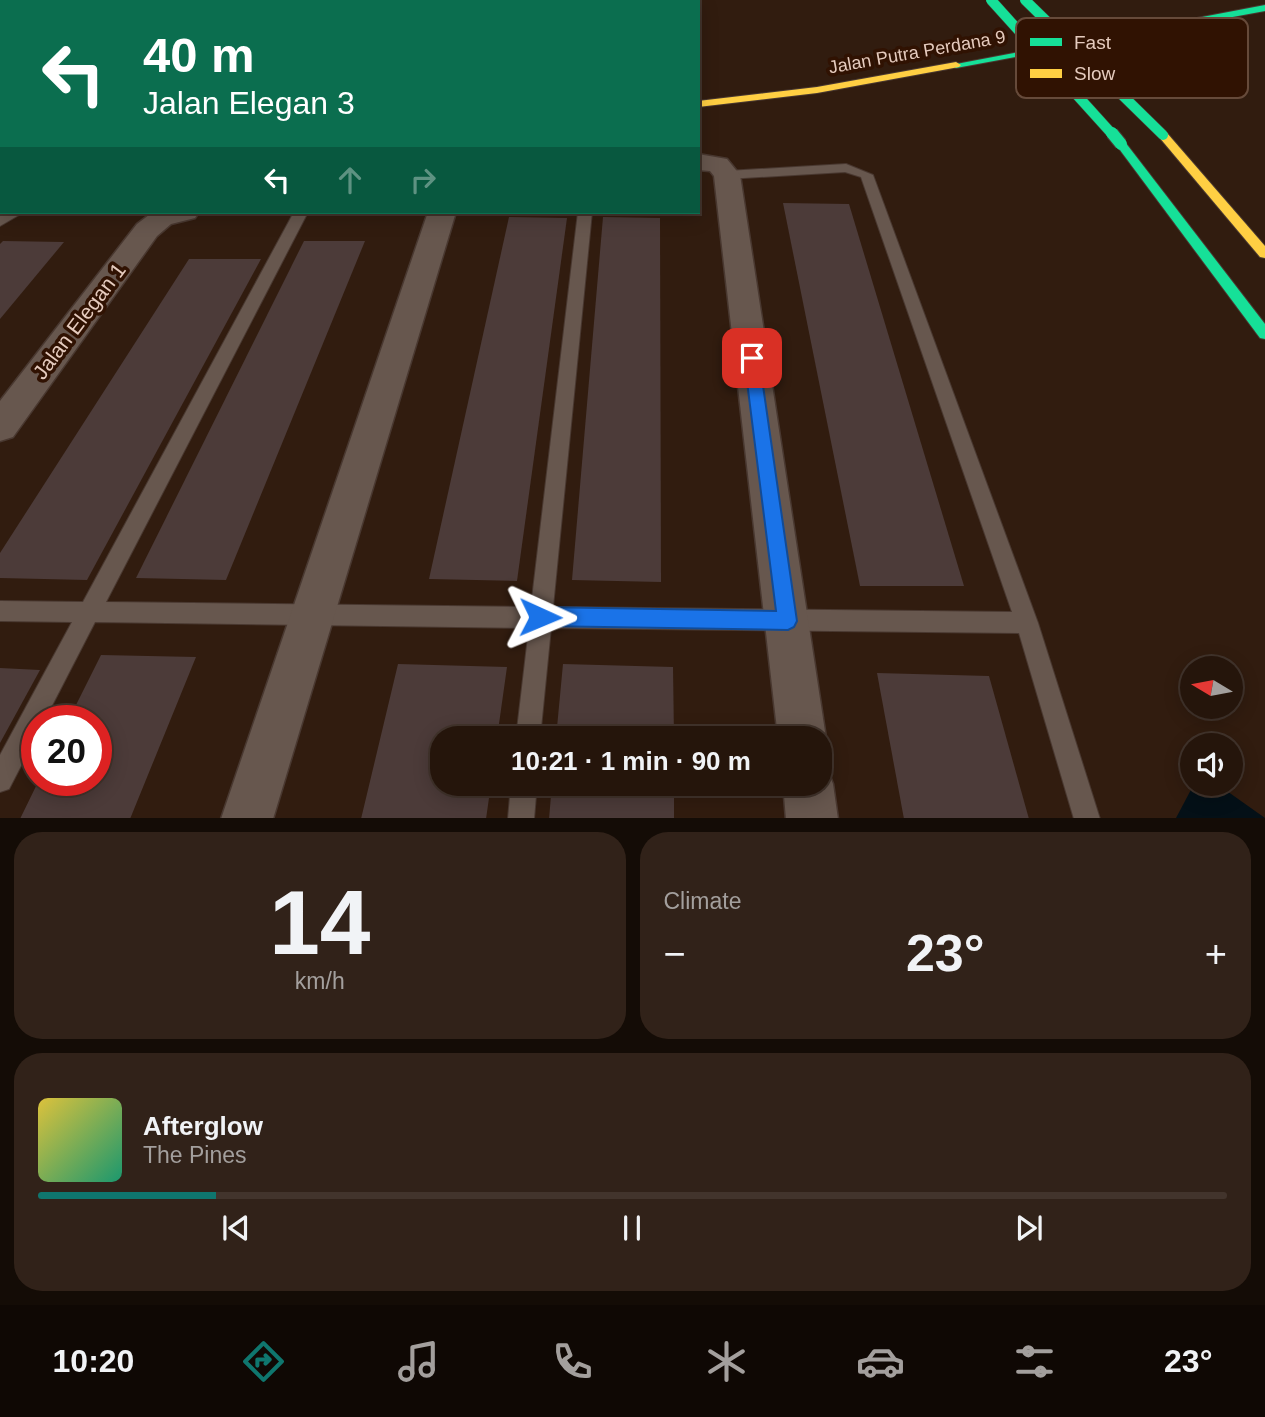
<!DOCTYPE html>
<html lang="en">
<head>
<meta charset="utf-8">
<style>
  :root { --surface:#25150b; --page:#312219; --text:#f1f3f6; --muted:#a39f9d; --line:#42342c; --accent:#0f766e }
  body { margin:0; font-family:Helvetica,sans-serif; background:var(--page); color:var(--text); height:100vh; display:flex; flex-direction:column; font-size:26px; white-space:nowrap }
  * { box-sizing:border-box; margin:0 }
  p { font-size:23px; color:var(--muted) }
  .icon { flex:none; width:38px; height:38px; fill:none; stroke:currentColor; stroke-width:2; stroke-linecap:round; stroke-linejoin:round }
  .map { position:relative; height:818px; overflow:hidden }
  .panel { display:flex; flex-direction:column; gap:14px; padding:14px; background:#140c06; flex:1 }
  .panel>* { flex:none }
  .top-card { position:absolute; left:0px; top:0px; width:700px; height:214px; box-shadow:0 4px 18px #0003,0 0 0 2px var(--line); background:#0b6e4f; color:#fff; overflow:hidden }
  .needle { width:46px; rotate:280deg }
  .fabs { position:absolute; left:1180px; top:656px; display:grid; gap:14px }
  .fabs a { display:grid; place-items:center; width:63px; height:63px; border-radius:50%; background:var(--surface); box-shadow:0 4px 18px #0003,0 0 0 2px var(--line); font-size:35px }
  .speed { position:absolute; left:21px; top:705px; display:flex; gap:14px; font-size:35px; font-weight:700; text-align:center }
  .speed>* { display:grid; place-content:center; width:91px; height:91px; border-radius:50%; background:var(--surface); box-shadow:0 4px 18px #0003,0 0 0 2px var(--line); line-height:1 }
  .speed .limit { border:10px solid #d22; background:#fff; color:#111 }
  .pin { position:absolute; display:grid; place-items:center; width:60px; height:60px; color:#fff; margin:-30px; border-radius:14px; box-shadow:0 4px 10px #0006 }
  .me { position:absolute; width:77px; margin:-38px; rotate:91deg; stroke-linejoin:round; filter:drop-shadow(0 0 5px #0008) }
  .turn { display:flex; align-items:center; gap:24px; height:147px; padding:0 28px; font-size:32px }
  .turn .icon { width:91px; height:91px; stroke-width:2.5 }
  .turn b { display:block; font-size:49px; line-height:60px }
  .lanes { display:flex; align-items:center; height:66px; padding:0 28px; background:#0003; justify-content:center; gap:35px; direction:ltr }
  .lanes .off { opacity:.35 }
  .big { font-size:52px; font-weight:700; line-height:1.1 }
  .panel .tile { flex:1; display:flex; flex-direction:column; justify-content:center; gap:10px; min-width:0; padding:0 24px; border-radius:28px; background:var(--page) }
  .panel .dial { align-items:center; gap:0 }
  .dial b { font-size:91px; line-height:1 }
  .song { display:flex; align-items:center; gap:21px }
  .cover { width:84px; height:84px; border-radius:10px; background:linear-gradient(135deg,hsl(50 70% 55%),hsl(160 70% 35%)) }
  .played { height:7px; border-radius:4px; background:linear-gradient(90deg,var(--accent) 15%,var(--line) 15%) }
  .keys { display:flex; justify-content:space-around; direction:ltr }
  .heat { display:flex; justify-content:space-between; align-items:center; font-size:38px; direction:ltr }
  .panel .tiles { flex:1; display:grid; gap:14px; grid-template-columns:1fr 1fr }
  .tile:last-child { grid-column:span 2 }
  .trip { position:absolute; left:430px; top:726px; width:402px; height:70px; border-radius:28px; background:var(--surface); box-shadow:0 4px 18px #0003,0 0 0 2px var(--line); font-weight:700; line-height:70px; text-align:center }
  .dock { display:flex; height:112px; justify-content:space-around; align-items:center; background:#0f0804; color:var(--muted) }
  .dock .icon { width:49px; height:49px }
  .dock .on { color:var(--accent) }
  .dock b { font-size:32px; color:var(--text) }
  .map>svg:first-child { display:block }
  .built { fill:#451a02 }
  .water { fill:#041017 }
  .building { fill:#4c3b39 }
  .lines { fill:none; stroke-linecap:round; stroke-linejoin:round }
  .lane-casing { stroke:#493830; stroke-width:2 }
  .street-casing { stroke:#493830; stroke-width:3 }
  .fast-casing { stroke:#493830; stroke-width:2 }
  .slow-casing { stroke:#493830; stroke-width:2 }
  .lane { fill:#67574e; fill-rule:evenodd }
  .street { fill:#67574e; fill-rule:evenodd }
  .fast { fill:#16e098; fill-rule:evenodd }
  .slow { fill:#ffcf43; fill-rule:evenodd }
  .fast-bridge-far1-casing { stroke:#493830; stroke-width:11; stroke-linecap:butt }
  .fast-bridge-casing { stroke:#493830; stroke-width:14; stroke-linecap:butt }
  .fast-bridge-far1 { stroke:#16e098; stroke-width:10 }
  .fast-bridge { stroke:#16e098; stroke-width:12 }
  .route { fill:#1a73e8; stroke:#114b97; stroke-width:2 }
  .labels { text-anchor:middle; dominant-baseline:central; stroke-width:7; stroke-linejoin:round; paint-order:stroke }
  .far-street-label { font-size:18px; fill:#e5cbbe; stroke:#301202 }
  .street-label { font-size:21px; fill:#e5cbbe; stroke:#301202 }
  .key { fill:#301202; stroke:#664a3a; stroke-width:2 }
  .key-label { font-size:19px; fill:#e5cbbe }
</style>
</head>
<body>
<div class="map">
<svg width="1265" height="819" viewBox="0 0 1265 819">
  <rect width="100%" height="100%" fill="#311c0f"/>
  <!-- built -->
  <polygon class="built" points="0,0 657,0 658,2 2,2 0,94"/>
  <!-- water -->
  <polygon class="water" points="1194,784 1217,784 1265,818 1176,818"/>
  <!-- building -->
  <g class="building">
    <polygon points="783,203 849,204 964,586 860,586"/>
    <polygon points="509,217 567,218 517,581 429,579"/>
    <polygon points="603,217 660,218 661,582 572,580"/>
    <polygon points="3,241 64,242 0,319 0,244"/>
    <polygon points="304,241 365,241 226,580 136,578"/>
    <polygon points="189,259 261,259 87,580 0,578 0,553"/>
    <polygon points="101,655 196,657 130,819 20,819 39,780 96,780 96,721 68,721"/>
    <polygon points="398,664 507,667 497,738 443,738 443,784 491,784 486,819 361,819"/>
    <polygon points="563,664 673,667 674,738 556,738"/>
    <polygon points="0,668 40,670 0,743"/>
    <polygon points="877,673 989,676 1029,819 904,819"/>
    <polygon points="552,784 674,784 674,819 549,819"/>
  </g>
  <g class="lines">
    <!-- lane casing -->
    <g class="lane-casing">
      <g id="lane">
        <polygon points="846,164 873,175 1038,623 1100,819 1074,819 1019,633 551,628 540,738 516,738 529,628 95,622 44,721 37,721 37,735 9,789 0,792 0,755 72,622 0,621 0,601 83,602 294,212 308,212 106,602 531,607 578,212 592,212 553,607 1012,612 861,177 845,172 727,179 721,175 727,171"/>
        <polygon points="8,212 24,212 0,226 0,216"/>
        <polygon points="511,784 537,784 534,819 508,819"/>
      </g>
    </g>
    <!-- street casing -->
    <g class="street-casing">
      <g id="street">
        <polygon points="308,0 359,0 307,2"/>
        <polygon points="614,0 632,0 633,2 615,2"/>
        <rect x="0" y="9" width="2" height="12"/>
        <rect x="0" y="70" width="2" height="12"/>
        <polygon points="698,154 727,159 740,175 826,738 821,751 821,738 778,738 714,176 710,171 698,170"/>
        <polygon points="153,212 199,212 195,218 171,224 157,236 13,437 0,441 0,401 137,224"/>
        <polygon points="428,212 456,212 273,819 221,819"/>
        <polygon points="821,764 826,766 833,784 838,819 786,819 783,784 821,784"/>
      </g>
    </g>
    <!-- fast casing -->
    <g class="fast-casing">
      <g id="fast">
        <polygon points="1265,5 1265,11 956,68 951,65"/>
        <polygon points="1117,142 1125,142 1265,324 1265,339 1260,338 1117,146"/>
        <rect x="0" y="153" width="2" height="6"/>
      </g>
    </g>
    <!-- slow casing -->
    <g class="slow-casing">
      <g id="slow">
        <polygon points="956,62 961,65 959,67 817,93 698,107 698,101 817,87"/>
        <polygon points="1163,132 1167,133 1265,246 1265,258 1260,257 1159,137 1158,135"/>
      </g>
    </g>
    <!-- lane -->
    <use href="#lane" class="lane"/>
    <!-- street -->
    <use href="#street" class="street"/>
    <!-- fast -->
    <use href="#fast" class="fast"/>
    <!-- slow -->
    <use href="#slow" class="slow"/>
    <!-- fast-bridge-far1 casing -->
    <g class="fast-bridge-far1-casing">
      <g id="fast-bridge-far1">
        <polyline points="991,0 1113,135"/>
        <polyline points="1025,0 1163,135"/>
      </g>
    </g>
    <!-- fast-bridge casing -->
    <g class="fast-bridge-casing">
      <polyline id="fast-bridge" points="1112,133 1121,144"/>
    </g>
    <!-- fast-bridge-far1 -->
    <use href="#fast-bridge-far1" class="fast-bridge-far1"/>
    <!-- fast-bridge -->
    <use href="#fast-bridge" class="fast-bridge"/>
  </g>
  <!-- route -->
  <polygon class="route" points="752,353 759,358 797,621 794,627 788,630 540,626 533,623 531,617 533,610 540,607 776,611 744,358"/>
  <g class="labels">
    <!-- far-street labels -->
    <g class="far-street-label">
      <text transform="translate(917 52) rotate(-10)">Jalan Putra Perdana 9</text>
    </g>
    <!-- street labels -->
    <g class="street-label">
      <text transform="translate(79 321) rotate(-53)">Jalan Elegan 1</text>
    </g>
  </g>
  <!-- legend -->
  <rect x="1016" y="18" width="232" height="80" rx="10" class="key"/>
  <rect x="1030" y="38" width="32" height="8" fill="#16e098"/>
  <rect x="1030" y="69" width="32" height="9" fill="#ffcf43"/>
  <g class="key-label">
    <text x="1074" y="49">Fast</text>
    <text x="1074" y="80">Slow</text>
  </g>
</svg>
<div class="fabs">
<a><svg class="needle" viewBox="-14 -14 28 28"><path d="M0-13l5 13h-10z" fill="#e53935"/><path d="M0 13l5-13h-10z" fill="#a39f9d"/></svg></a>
<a><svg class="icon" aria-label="sound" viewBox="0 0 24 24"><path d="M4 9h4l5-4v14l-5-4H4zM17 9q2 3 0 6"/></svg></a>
</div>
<div class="speed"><div class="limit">20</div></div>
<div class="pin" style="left:752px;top:358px;background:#d93025"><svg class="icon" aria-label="arrive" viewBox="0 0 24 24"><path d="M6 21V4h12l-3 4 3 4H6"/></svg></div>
<svg class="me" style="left:540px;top:617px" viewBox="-20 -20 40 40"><path d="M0-17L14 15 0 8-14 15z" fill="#1a73e8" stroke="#fff" stroke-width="4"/></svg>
<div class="trip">10:21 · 1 min · 90 m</div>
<div class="top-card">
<div class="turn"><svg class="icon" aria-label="left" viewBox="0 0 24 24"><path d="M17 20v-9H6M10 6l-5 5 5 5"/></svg><div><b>40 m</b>Jalan Elegan 3</div></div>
<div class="lanes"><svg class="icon" aria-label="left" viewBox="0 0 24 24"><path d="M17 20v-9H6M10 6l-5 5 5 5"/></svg><svg class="icon off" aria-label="ahead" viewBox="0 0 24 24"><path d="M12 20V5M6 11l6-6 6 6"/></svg><svg class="icon off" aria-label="right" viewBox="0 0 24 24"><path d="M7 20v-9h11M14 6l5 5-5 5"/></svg></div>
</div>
</div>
<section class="panel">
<div class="tiles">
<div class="tile dial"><b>14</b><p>km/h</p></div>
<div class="tile"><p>Climate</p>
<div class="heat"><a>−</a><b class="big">23°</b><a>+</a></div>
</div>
<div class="tile">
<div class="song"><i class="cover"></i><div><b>Afterglow</b><p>The Pines</p></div></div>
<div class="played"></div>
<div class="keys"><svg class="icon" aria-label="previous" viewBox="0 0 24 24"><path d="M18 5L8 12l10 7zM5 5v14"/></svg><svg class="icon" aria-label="pause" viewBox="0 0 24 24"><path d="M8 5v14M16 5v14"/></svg><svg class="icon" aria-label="next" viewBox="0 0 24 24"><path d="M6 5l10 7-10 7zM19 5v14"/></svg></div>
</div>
</div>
</section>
<nav class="dock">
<b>10:20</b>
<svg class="icon on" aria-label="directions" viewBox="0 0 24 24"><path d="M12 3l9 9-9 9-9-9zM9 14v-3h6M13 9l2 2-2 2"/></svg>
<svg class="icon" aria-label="music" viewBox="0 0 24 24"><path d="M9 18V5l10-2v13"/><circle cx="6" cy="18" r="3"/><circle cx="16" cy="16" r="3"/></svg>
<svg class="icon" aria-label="phone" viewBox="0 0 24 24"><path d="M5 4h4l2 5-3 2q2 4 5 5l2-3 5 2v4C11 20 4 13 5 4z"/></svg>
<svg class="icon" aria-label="climate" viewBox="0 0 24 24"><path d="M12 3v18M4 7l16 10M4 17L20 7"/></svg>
<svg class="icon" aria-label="car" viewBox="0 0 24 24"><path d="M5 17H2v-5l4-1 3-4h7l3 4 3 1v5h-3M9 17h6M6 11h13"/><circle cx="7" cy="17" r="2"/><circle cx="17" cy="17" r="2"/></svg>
<svg class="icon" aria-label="filters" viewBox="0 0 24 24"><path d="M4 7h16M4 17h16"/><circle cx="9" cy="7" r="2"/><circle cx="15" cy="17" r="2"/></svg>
<b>23°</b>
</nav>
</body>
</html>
